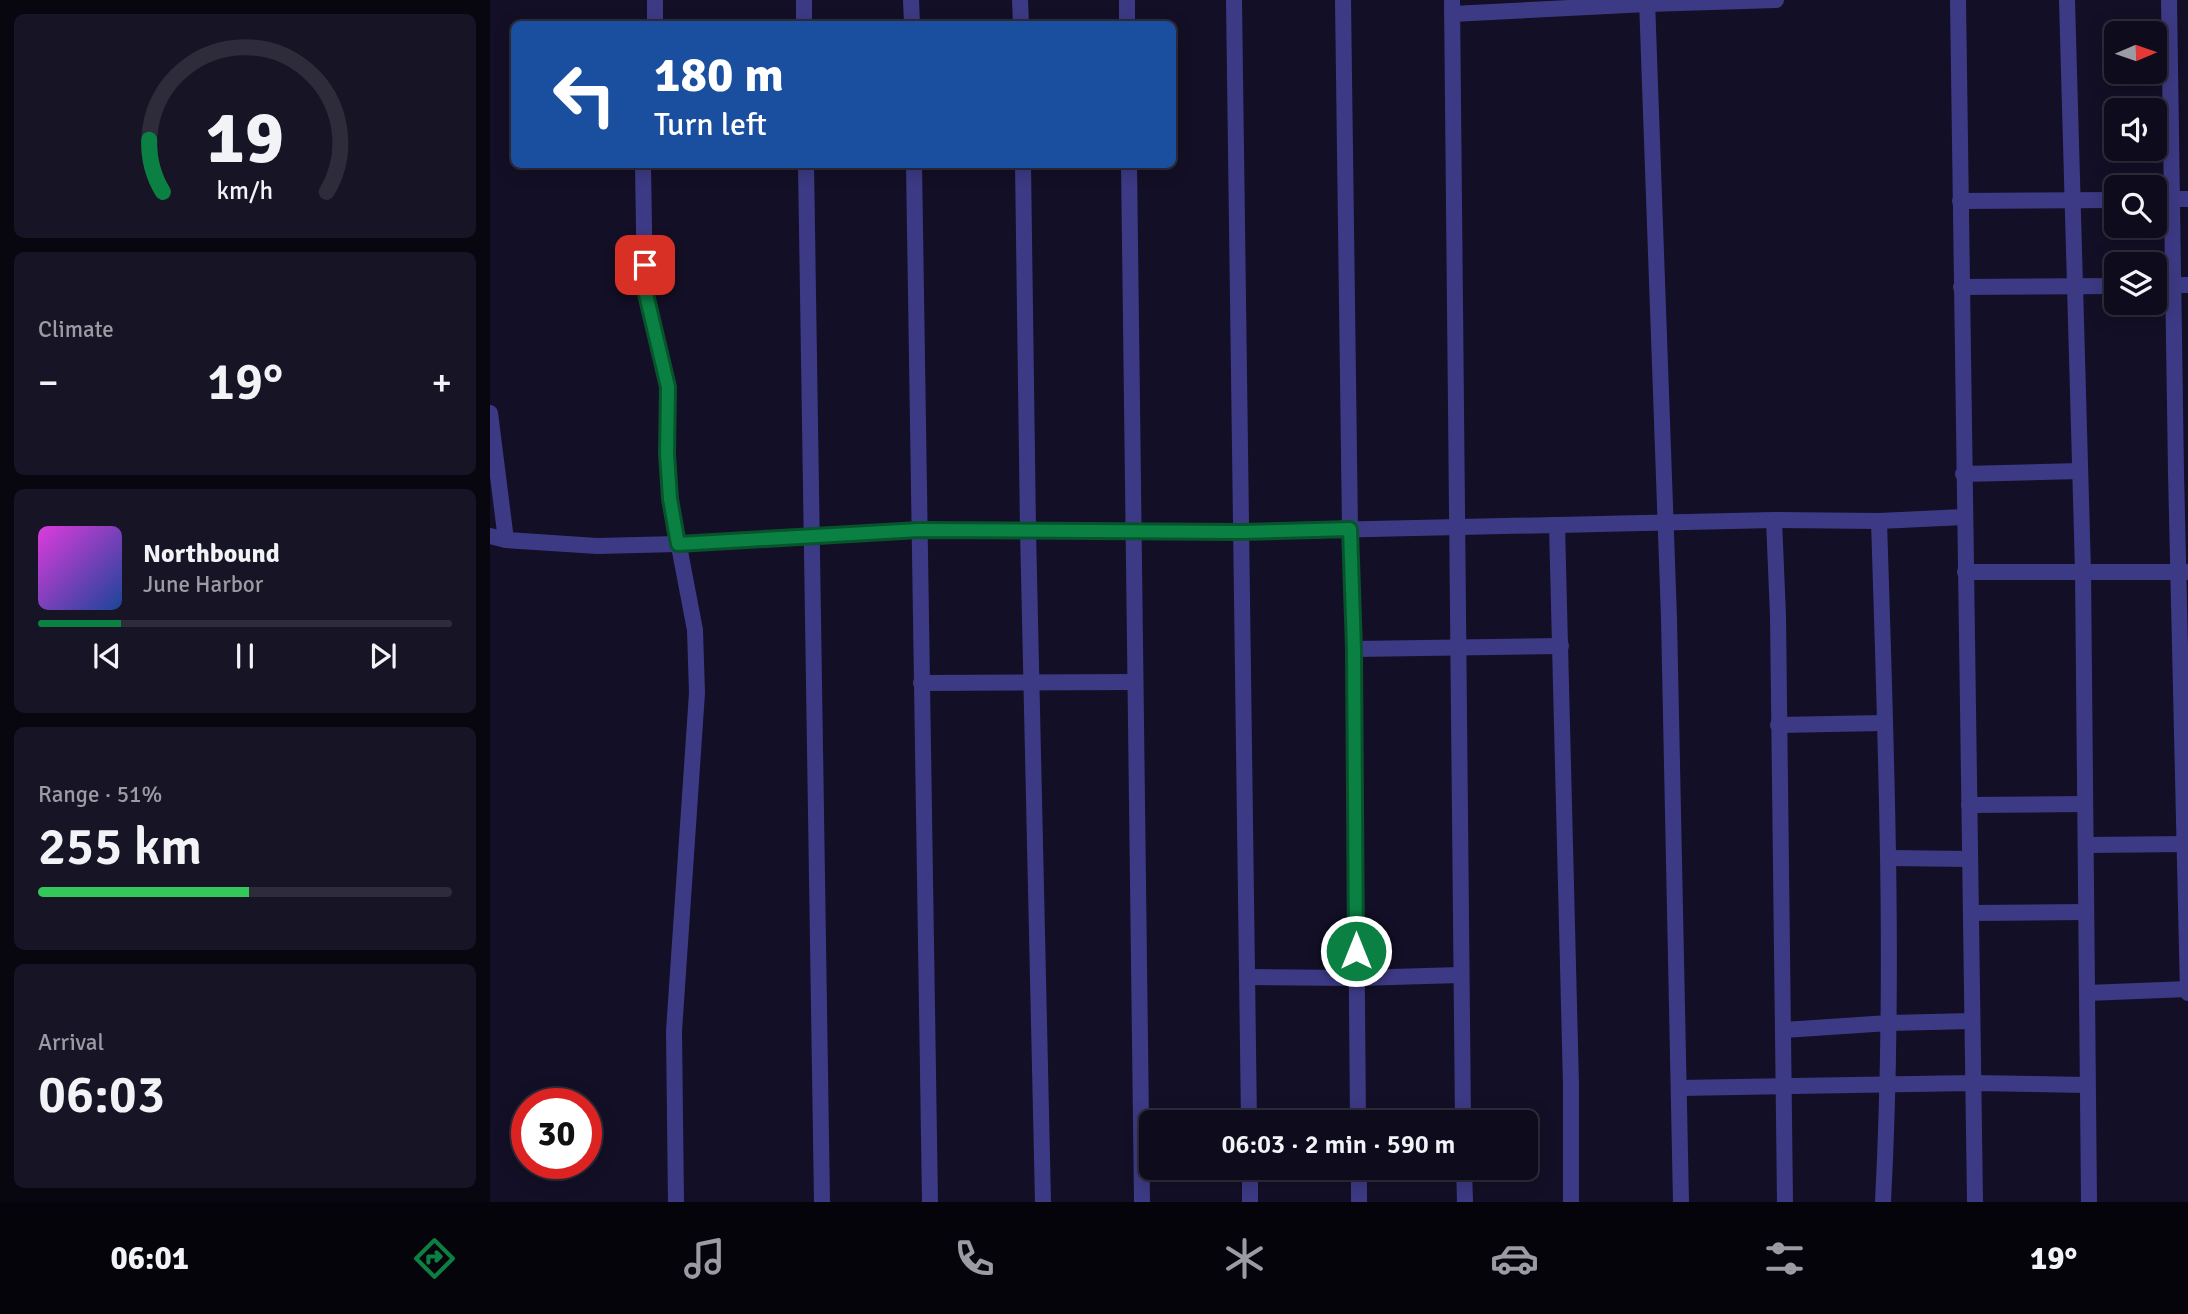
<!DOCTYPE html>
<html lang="en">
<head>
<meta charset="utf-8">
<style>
  :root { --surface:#0e0b1c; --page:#171425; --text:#f1f3f6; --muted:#9b9ba3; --line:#2e2b3b; --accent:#0b8043 }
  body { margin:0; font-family:Signika,sans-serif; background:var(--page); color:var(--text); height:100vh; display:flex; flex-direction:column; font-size:26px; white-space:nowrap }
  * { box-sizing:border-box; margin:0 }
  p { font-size:23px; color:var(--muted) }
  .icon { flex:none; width:38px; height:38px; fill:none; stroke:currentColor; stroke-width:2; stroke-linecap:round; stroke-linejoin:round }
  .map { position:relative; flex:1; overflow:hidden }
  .drawer { display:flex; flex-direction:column; gap:14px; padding:14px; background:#08060f; width:490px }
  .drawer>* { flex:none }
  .top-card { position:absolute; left:21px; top:21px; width:665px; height:147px; border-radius:10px; box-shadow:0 4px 18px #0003,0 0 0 2px var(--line); background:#1a4fa0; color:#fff; overflow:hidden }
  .needle { width:46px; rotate:88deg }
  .tools { position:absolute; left:1614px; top:21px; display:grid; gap:14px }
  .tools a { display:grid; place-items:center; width:63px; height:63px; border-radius:10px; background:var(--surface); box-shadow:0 4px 18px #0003,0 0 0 2px var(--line); font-size:35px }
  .speed { position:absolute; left:21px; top:1088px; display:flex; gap:14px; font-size:35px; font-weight:700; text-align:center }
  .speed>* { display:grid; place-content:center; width:91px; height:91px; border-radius:50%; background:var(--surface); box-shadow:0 4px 18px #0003,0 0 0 2px var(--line); line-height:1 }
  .speed .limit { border:10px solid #d22; background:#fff; color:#111 }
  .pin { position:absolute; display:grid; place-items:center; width:60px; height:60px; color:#fff; margin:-30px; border-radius:14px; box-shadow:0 4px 10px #0006 }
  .me { position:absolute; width:77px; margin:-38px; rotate:0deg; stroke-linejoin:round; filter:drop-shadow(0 0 5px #0008) }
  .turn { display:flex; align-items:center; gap:24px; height:147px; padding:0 28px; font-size:32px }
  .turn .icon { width:91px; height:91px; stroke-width:2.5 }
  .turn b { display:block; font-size:49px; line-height:60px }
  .big { font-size:52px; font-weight:600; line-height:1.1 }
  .drawer .widget { flex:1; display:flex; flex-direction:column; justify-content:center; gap:10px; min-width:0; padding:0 24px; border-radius:10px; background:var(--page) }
  .drawer .dial { align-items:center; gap:0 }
  .dial svg { height:182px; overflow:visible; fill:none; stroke:var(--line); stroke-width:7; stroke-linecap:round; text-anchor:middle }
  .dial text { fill:var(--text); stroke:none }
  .song { display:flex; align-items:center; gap:21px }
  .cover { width:84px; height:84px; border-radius:10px; background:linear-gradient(135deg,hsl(300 70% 55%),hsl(220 70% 35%)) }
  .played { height:7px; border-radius:4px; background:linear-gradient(90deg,var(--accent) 20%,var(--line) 20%) }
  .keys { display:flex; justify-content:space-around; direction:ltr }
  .heat { display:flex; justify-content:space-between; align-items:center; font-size:38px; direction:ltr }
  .charge { height:10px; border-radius:5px; background:linear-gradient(90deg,#34c759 51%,var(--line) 0) }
  .trip { position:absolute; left:649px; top:1110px; width:399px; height:70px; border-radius:10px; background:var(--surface); box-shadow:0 4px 18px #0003,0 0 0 2px var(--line); font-weight:600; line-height:70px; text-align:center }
  .tab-bar { display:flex; height:112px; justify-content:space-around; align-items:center; background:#06040b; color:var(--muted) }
  .tab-bar .icon { width:49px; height:49px }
  .tab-bar .selected { color:var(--accent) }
  .tab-bar b { font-size:32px; color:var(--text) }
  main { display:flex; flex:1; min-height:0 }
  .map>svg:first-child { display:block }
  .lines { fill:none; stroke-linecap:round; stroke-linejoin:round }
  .street { stroke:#3d3a85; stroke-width:16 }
  .route-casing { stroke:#07532c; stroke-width:18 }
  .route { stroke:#0b8043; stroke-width:12 }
</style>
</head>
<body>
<main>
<section class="drawer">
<div class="widget dial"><svg viewBox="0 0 100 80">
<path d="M14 69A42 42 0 1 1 86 69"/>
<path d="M14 69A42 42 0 0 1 8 46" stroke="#0b8043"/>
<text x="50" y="56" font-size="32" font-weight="700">19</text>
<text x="50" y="72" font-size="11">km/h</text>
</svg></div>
<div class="widget"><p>Climate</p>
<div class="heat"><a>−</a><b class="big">19°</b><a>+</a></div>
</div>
<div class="widget">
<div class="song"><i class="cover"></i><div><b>Northbound</b><p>June Harbor</p></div></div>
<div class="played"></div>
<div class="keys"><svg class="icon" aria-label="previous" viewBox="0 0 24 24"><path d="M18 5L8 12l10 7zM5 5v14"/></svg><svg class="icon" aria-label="pause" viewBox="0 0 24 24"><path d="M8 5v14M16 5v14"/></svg><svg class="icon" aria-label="next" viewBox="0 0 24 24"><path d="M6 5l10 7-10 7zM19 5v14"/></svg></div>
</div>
<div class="widget"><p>Range · 51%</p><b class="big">255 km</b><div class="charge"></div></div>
<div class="widget"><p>Arrival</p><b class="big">06:03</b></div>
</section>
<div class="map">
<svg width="1698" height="1202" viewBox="0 0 1698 1202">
  <rect width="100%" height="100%" fill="#130f26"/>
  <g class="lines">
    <!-- street -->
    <g class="street">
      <polyline points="314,0 314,24"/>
      <polyline points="421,0 422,24"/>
      <polyline points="530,0 531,24"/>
      <polyline points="637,0 637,24"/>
      <polyline points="744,0 759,1122"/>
      <polyline points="853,0 860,529 864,649 868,1122"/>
      <polyline points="962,0 973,1122"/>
      <polyline points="1157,0 1179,618 1191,1202"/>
      <polyline points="1468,0 1485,1202"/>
      <polyline points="1577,0 1593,571 1599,1202"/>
      <polyline points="1679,0 1686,473 1698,993"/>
      <polyline points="962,14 1157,4 1286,0"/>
      <polyline points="165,24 165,0"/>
      <polyline points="153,164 155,290 178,387 177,454 180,499 205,630 207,693 184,1031 186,1202"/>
      <polyline points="316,164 332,1202"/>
      <polyline points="424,164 440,1202"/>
      <polyline points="533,164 538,530 553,1202"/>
      <polyline points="639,164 652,1202"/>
      <polyline points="1664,199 1698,199"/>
      <polyline points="1470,201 1626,200"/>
      <polyline points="1664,285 1698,285"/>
      <polyline points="1471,287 1626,286"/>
      <polyline points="0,413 16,540"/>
      <polyline points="1473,474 1590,471"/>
      <polyline points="1284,520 1288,616 1295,1202"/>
      <path d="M1389,521C1396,748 1405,975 1393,1202"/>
      <polyline points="1067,525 1081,1085 1081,1202"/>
      <polyline points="0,536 16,540 107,546 188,544 429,530 751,532 1284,520 1389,521 1474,517"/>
      <polyline points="1475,572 1696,572"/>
      <polyline points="864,649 1071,646"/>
      <polyline points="431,683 645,682"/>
      <polyline points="1288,725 1393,723"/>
      <polyline points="1479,805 1595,804"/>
      <polyline points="1596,845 1698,844"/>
      <polyline points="1399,858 1480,859"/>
      <polyline points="1481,913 1596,912"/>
      <polyline points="757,977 867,978 971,975"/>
      <polyline points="1597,993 1698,989"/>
      <polyline points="1294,1030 1399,1023 1482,1021"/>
      <polyline points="1189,1088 1483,1083 1597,1085"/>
      <polyline points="760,1167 760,1202"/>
      <polyline points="869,1167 869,1202"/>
      <polyline points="974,1167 975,1202"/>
    </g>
  </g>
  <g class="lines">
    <!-- route casing -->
    <g class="route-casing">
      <polyline id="route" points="155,265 155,290 178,387 177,454 180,499 188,544 429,530 751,532 860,529 864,649 866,951"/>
    </g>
    <!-- route -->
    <use href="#route" class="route"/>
  </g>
</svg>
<div class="tools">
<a><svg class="needle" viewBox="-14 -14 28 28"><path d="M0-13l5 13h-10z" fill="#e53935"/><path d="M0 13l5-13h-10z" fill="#9b9ba3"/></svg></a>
<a><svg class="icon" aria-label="sound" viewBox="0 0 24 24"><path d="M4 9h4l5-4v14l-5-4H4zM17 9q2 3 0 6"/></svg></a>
<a><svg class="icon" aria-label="search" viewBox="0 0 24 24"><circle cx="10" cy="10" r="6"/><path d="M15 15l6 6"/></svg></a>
<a><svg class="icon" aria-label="layers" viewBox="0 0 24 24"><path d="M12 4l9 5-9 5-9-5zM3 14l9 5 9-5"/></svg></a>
</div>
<div class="speed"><div class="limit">30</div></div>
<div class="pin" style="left:155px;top:265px;background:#d93025"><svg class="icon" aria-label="arrive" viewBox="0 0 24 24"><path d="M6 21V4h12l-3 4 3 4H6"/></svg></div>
<svg class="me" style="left:866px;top:951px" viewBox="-20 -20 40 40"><circle r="17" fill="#0b8043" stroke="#fff" stroke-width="3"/><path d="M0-11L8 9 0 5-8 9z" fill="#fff"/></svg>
<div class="trip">06:03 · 2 min · 590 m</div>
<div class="top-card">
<div class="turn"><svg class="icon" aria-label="left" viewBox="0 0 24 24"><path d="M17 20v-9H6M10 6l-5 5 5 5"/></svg><div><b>180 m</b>Turn left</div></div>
</div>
</div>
</main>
<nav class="tab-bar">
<b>06:01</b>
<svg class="icon selected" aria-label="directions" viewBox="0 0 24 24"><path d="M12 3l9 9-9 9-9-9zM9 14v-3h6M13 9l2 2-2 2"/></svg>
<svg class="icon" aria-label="music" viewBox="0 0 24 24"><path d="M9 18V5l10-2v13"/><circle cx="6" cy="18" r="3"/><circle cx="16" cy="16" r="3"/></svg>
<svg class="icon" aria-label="phone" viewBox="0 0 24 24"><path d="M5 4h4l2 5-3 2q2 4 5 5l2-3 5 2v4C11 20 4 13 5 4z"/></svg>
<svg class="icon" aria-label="climate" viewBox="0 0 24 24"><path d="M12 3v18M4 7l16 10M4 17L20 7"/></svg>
<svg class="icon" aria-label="car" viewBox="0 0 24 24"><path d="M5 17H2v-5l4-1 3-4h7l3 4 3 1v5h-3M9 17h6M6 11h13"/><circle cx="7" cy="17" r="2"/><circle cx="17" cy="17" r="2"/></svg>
<svg class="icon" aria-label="filters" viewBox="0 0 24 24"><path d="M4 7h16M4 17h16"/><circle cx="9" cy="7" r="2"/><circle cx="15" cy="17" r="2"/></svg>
<b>19°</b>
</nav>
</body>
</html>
